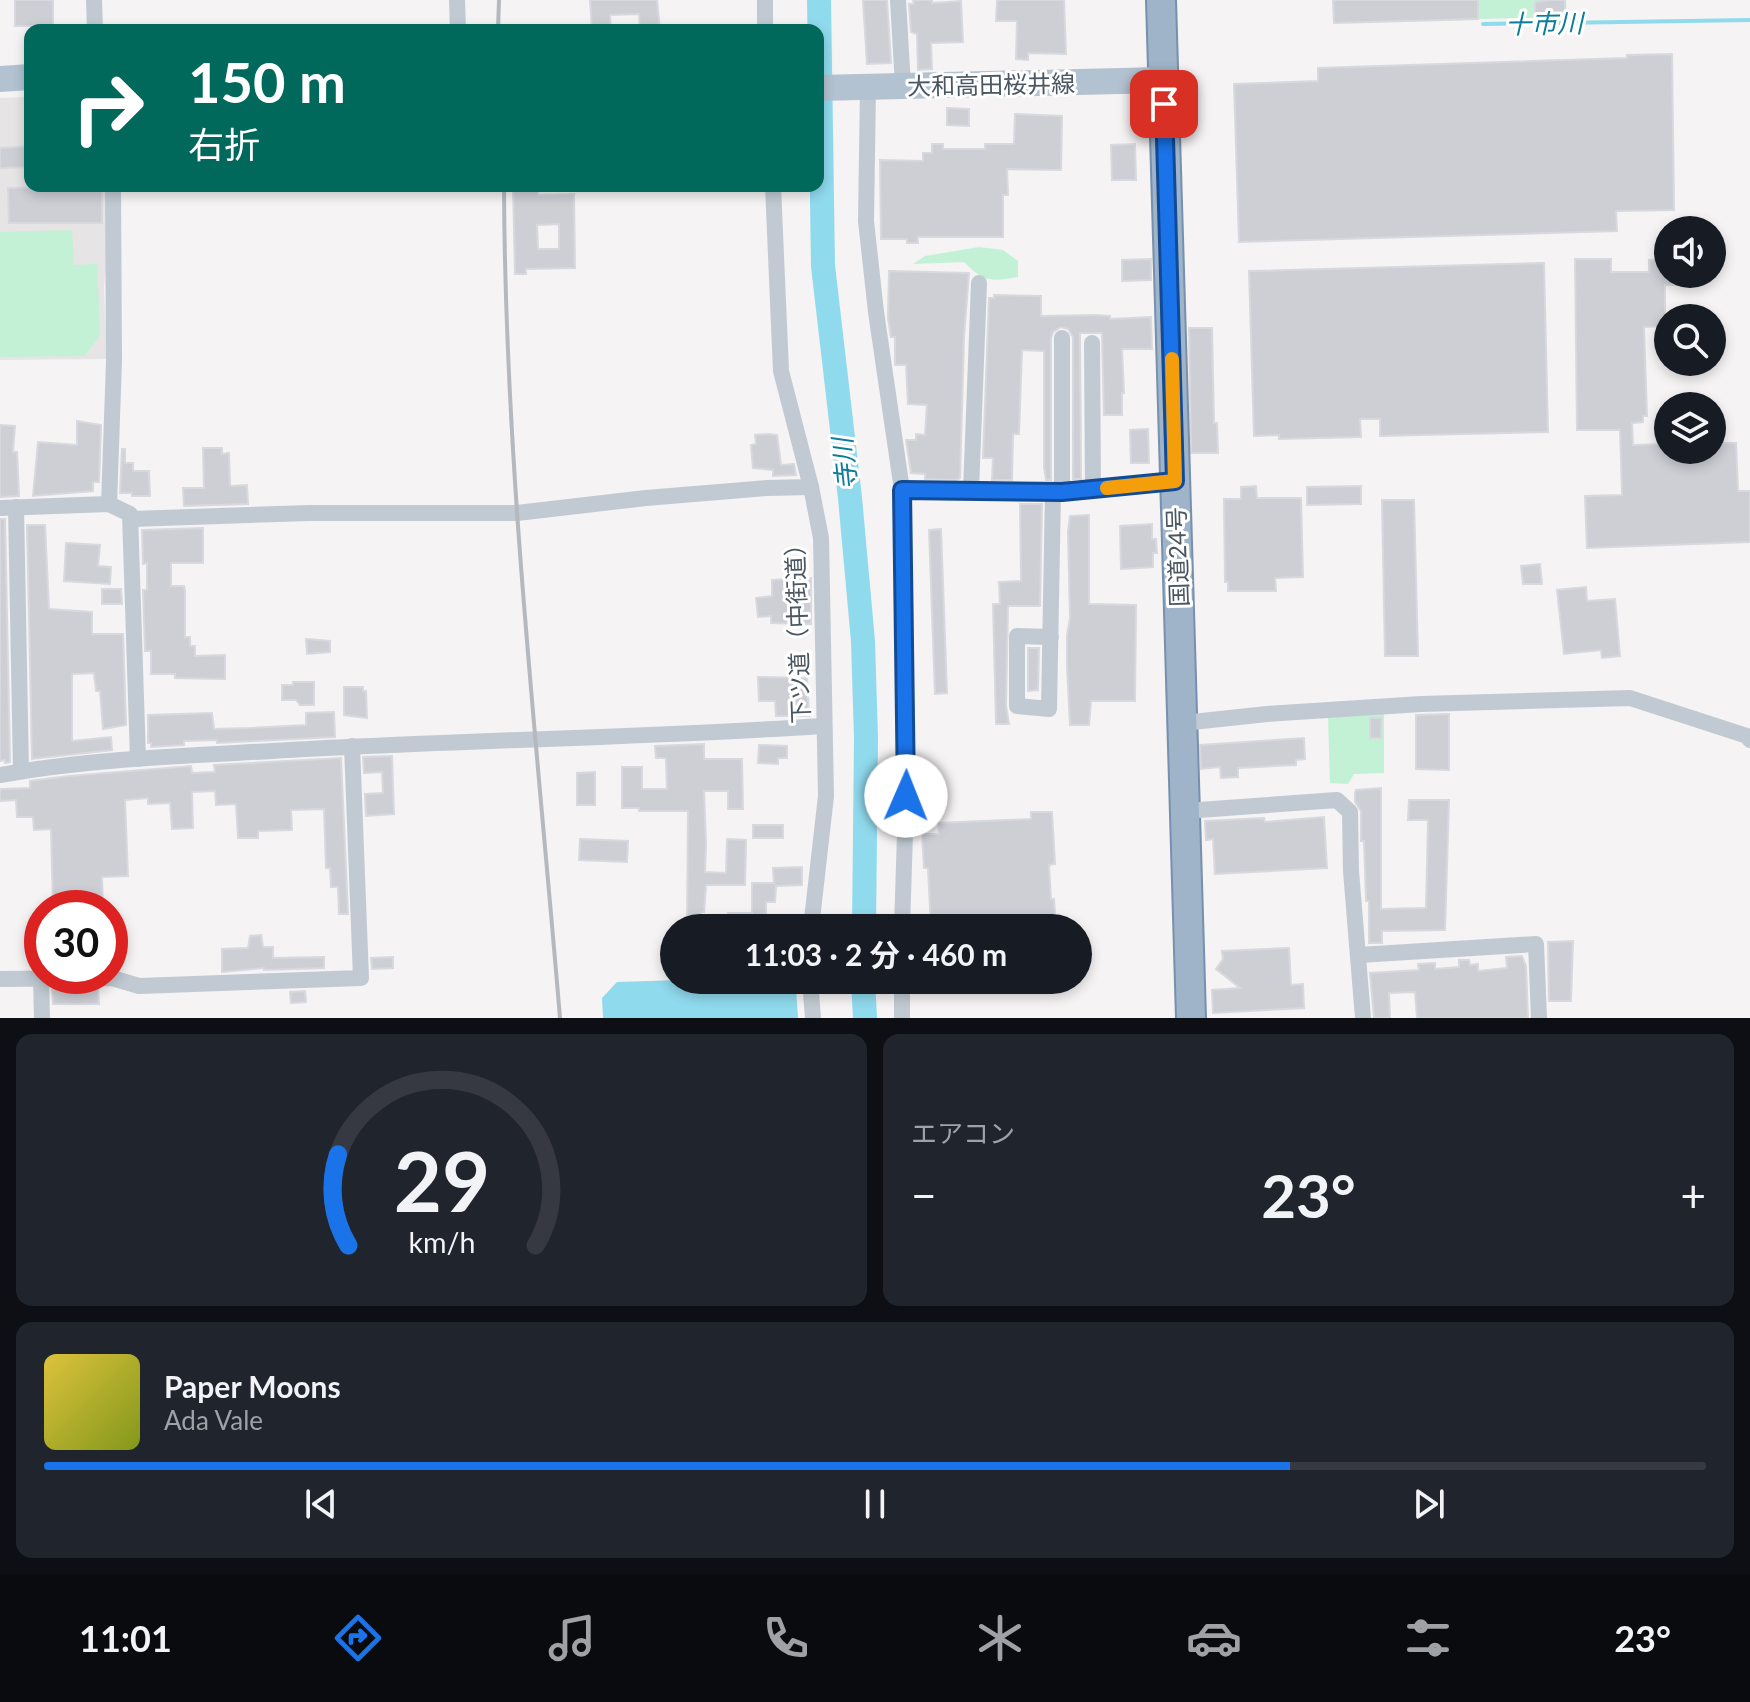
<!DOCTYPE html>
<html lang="ja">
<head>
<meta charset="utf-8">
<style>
  :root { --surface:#171b24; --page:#20242c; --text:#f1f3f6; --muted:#9ea1a6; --line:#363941; --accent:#1a73e8 }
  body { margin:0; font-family:Lato,"Noto Sans JP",sans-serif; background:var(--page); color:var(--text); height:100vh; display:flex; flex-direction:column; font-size:30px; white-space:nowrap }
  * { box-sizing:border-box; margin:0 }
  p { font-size:26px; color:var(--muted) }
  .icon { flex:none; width:44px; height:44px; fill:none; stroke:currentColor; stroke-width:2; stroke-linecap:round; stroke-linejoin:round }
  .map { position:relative; height:1018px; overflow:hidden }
  .details { display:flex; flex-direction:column; gap:16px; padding:16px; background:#0d0f14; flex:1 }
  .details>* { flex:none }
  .hud { position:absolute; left:24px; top:24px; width:800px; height:168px; border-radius:16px; box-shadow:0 4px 12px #0003; background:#00695c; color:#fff; overflow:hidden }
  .tools { position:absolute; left:1654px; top:216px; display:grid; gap:16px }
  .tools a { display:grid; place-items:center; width:72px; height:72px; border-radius:50%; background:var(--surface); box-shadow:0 4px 12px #0003; font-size:40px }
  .speed { position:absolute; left:24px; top:890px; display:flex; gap:16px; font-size:40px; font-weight:700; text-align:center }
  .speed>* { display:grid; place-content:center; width:104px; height:104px; border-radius:50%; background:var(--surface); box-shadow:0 4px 12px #0003; line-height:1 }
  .speed .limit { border:12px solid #d22; background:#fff; color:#111 }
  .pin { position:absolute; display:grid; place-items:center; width:68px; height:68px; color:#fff; margin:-34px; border-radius:16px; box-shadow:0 4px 12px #0006 }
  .me { position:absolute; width:88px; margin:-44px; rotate:1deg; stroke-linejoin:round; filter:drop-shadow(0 0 6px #0008) }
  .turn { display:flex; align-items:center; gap:28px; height:168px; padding:0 32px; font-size:36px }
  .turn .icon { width:104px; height:104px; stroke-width:2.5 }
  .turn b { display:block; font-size:56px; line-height:68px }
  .big { font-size:60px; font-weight:700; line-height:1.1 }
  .details .card { flex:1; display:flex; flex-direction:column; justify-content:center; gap:12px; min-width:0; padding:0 28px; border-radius:16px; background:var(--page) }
  .details .dial { align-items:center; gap:0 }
  .dial svg { height:208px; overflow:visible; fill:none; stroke:var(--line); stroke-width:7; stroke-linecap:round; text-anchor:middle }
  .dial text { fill:var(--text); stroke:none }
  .song { display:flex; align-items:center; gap:24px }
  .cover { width:96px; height:96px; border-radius:12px; background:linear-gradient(135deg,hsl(50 70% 55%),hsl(70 70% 35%)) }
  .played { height:8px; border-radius:4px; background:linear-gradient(90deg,var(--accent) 75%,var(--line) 75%) }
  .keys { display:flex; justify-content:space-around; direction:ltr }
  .heat { display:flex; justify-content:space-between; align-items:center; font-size:44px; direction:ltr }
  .details .tiles { flex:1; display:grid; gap:16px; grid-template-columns:1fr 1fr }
  .card:last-child { grid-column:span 2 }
  .trip { position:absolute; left:660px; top:914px; width:432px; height:80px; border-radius:40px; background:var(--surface); box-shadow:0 4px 12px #0003; font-weight:700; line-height:80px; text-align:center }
  .dock { display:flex; height:128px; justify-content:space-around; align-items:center; background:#090b0e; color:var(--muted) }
  .dock .icon { width:56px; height:56px }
  .dock .active { color:var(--accent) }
  .dock b { font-size:36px; color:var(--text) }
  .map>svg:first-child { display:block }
  .education { fill:#e6e4e5 }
  .green { fill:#c3f1d5 }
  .water { fill:#90daee }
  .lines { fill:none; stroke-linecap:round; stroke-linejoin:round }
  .stream { stroke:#90daee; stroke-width:4 }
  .river { stroke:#90daee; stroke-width:24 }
  .building { fill:#cdcfd5; stroke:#d7d9de; stroke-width:2; fill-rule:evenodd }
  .trunk-casing { stroke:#7690ad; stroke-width:32 }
  .minor { stroke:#c1cad2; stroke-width:16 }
  .primary { stroke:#b3c2d1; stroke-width:26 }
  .trunk { stroke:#9fb4c9; stroke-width:28 }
  .rail { stroke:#b5b8bd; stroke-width:4 }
  .route-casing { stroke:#114b97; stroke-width:20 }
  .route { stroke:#1a73e8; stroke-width:14 }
  .slow { stroke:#f59e0b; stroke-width:14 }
  .labels { text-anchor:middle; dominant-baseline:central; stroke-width:6; stroke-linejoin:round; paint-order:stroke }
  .street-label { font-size:24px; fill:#4a5661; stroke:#fff }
  .water-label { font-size:26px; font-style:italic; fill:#0c7c9b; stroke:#fff }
</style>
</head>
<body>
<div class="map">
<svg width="1750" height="1018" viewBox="0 0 1750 1018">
  <rect width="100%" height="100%" fill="#f5f3f3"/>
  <!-- education -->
  <polygon class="education" points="30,97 30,186 106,186 108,245 104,288 107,359 0,360 0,98"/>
  <!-- green -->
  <g class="green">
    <polygon points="1478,0 1566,0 1567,17 1478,19"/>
    <polygon points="72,230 74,265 97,264 100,335 85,356 0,357 0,232"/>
    <path d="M979,247L1003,250L1018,261V277C990,282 984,282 964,262L913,264L925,256Z"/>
    <polygon points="1384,714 1384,773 1354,774 1348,784 1330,783 1328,717"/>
  </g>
  <!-- water -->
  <polygon class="water" points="680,980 784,980 796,987 798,1018 603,1018 602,998 617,982"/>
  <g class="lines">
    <!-- stream -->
    <polyline class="stream" points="1483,24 1750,20"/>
    <!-- river -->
    <g class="river">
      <polyline points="819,0 823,266 850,498 863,641 866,738 864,928"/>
      <polyline points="863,980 865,1018"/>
    </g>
  </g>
  <!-- building -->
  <g class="building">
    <rect x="15" y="0" width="38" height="26"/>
    <polygon points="590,0 657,0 660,30 640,30 639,14 610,15 611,30 592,30"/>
    <polygon points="863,0 887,0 891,63 867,64"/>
    <polygon points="913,0 932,0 932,3 961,1 963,42 931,43 932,69 918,70 917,34 911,32 909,4 914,4"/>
    <polygon points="997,0 1064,0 1066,54 1028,53 1028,60 1016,59 1017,21 996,21"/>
    <polygon points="1333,0 1478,0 1478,19 1334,23"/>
    <polygon points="1550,0 1565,0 1565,15 1535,16 1535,2"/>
    <polygon points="1672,54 1674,210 1616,211 1617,231 1239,242 1234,84 1318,81 1318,68 1627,58 1627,55"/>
    <polygon points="947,108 969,109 969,126 947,125"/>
    <polygon points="1015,114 1062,116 1061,170 1007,169 1008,195 1003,195 1003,237 918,237 918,243 907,243 907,239 881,239 880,160 923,161 923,153 932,153 932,144 943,144 943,149 985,149 985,144 1014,144"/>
    <polygon points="1135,144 1136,180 1112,180 1111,145"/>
    <polygon points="30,146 30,167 0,168 0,148"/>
    <polygon points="84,186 102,186 102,223 9,223 8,188"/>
    <path d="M513,186H538V195L574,194L575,268L526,269V274H515ZM559,224V249H538L537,225Z"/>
    <polygon points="1151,259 1151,280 1122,281 1122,260"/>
    <polygon points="1575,259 1611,259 1611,272 1649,272 1649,260 1668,259 1668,274 1678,274 1678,285 1665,285 1665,326 1644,327 1647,416 1643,416 1643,422 1632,423 1633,445 1668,444 1668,450 1712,450 1712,443 1736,443 1738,491 1750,491 1750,542 1587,548 1585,496 1622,495 1620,430 1577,430"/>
    <polygon points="1544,263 1548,432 1380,436 1380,419 1360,419 1361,437 1279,439 1279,435 1254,436 1249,271"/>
    <polygon points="889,271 969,273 964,337 960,478 956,480 925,479 925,474 911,473 906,440 916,440 916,434 925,435 927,405 908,404 906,365 895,365 895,337 891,337 888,318"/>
    <polygon points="994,295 1041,296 1041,316 1095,315 1110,316 1110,319 1151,317 1152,349 1122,349 1124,393 1122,393 1122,415 1104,415 1102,333 1080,333 1081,479 1073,479 1073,337 1068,329 1061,327 1053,332 1051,338 1051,480 1046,480 1044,467 1044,351 1022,350 1019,434 1013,434 1012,480 992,480 993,458 983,458 989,298 994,298"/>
    <polygon points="1189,328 1212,328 1214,423 1217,423 1218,453 1191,453"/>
    <polygon points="77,421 101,425 99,482 93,482 93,491 33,496 38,442 77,445"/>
    <polygon points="0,425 15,426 13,452 17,452 19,496 0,497"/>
    <polygon points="1148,429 1149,463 1131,463 1130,430"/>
    <polygon points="768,434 777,435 781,465 794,464 796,475 773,476 773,470 753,468 751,445 756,444 755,435"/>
    <polygon points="203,448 222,448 222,454 229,453 230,486 247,485 248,504 184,506 183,488 204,488"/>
    <polygon points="122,449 125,449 125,463 133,463 133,471 149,471 150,496 132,496 132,493 120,493"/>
    <polygon points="1256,486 1257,498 1301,498 1303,577 1275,578 1276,591 1228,591 1228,582 1225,582 1224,499 1241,499 1241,487"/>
    <polygon points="1361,486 1361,504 1307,505 1307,487"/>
    <polygon points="1382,500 1414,500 1418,656 1385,656"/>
    <polygon points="1020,504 1042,504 1040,606 1008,606 1006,706 1009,724 996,724 993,604 1000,604 999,582 1021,581"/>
    <polygon points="1089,515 1089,604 1136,605 1135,701 1091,701 1089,725 1070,725 1067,667 1067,635 1070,618 1068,532 1070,516"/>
    <polygon points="0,519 5,519 10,762 5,763 5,760 0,761"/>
    <polygon points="1152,524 1152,539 1156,539 1157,553 1153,553 1153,567 1121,569 1120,526"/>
    <polygon points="27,525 45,525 49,609 92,612 92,634 123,634 126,725 103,729 100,691 96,691 94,673 72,674 72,741 111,737 112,750 32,759"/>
    <polygon points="203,528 203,563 171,563 171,586 184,586 185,591 185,637 190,637 190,646 195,646 195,656 225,655 225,679 175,678 175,674 151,674 151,651 145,651 143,590 147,590 147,563 143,564 142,530"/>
    <polygon points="941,529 947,693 935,694 929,530"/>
    <polygon points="66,543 100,545 98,566 111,567 110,584 64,581"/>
    <polygon points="1540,564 1542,584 1523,584 1521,566"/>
    <polygon points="811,578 811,624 771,623 771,616 758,617 756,598 772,596 772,580"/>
    <polygon points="1586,587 1587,601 1615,599 1620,656 1602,658 1601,650 1564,654 1557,590"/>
    <polygon points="102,589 121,589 122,604 102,604"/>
    <polygon points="306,639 330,641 330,652 307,654"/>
    <polygon points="1028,648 1039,648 1038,690 1028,691"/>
    <polygon points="758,677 807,678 809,716 776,716 775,701 759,701"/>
    <polygon points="293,682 314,682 314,705 300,705 296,700 282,700 282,685 293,685"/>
    <polygon points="344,687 363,687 363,691 366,691 367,718 344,715"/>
    <polygon points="334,712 335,737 217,743 217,740 184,741 184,745 151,747 151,743 148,743 148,715 212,713 214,729 251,728 306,725 306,713"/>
    <polygon points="1449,714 1449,770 1416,769 1416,715"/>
    <polygon points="1370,718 1382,718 1381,738 1370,738"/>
    <polygon points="1304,738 1305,759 1296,760 1296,765 1238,768 1238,777 1221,778 1220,767 1201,769 1200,745"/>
    <polygon points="704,744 704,759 742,759 743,809 728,809 728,791 704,791 706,844 705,872 726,873 727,839 746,840 745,885 706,885 704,912 701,912 701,928 687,928 688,811 639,811 639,808 622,808 622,767 642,767 642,789 667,789 666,758 656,758 655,746"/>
    <polygon points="759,745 787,746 787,758 778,758 778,764 758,763"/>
    <polygon points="392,756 394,814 366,816 365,794 383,793 382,772 364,773 363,757"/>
    <polygon points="341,758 348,914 339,914 338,887 331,887 330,868 326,868 324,809 291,810 292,830 258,831 258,838 238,838 236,804 216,805 215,791 192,792 193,828 172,829 170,803 148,804 148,798 125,800 128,876 102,877 103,908 53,908 51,829 34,830 33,817 17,817 16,800 0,801 0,789 30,788 30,781 69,776 191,766 192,773 215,772 214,765"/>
    <polygon points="595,772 595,805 577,805 577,773"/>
    <polygon points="1381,788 1381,909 1426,908 1428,820 1408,820 1409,800 1449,800 1445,930 1382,931 1382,943 1369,943 1369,901 1366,901 1364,841 1361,841 1361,811 1355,802 1355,793 1356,790"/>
    <polygon points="1031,812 1052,812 1055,864 1049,865 1051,899 1054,899 1056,928 931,928 928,868 924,868 922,834 939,834 938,823 1031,819"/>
    <polygon points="1324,817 1327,868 1215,874 1213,839 1206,840 1205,821 1264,818 1265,822"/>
    <rect x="753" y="825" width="30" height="13"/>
    <polygon points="580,839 628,841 627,862 579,860"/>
    <polygon points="802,867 802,885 776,886 775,902 766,902 766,928 727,928 728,913 752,913 752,883 774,883 773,868"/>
    <polygon points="261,935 263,947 273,947 273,958 324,957 324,968 264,970 264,968 222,972 222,949 248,948 250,936"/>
    <polygon points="1573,941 1571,1001 1549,1001 1548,942"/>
    <polygon points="1289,948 1291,985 1303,984 1304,1008 1213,1013 1212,990 1240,988 1216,969 1223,959 1222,951"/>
    <polygon points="1522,956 1526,966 1528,1018 1417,1018 1415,992 1389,993 1390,1018 1374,1018 1370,973 1419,970 1418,964 1435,963 1435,969 1459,967 1459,960 1469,960 1470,965 1478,964 1478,971 1507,968 1506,957"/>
    <polygon points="393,957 393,968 372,969 371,958"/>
    <polygon points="98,989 99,1004 53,1004 52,990"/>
    <polygon points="305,991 306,1002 291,1003 290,992"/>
  </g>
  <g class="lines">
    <!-- trunk casing -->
    <g class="trunk-casing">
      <polyline id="trunk" points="1161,0 1191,1018"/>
    </g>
    <!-- minor -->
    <g class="minor">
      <polyline points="94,0 95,30"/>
      <polyline points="457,0 458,30"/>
      <polyline points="765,0 765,30"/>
      <polyline points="898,0 903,86"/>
      <polyline points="868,87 866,221 876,312 902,490 907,770 902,928"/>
      <polyline points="773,186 781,371 811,487 821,538 826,796 811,928"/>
      <polyline points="979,283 971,491 1062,492 1175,481"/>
      <polyline points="1092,343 1093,489"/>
      <polyline points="902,490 971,491"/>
      <polyline points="1062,492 1062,338"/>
      <polyline points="109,504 114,361 113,186"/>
      <polyline points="16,507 21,771"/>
      <polyline points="0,508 109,504 130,514 138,759"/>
      <polyline points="132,519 309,513 517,513 646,498 767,488 811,487"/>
      <polyline points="1051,637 1017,636 1017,706 1049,709 1053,492"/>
      <polyline points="1183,723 1267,714 1421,704 1630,698 1747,736 1750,740"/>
      <path d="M0,775C90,759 181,756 272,751C456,740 640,738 823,726"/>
      <polyline points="1185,811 1337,800 1350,812 1351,871 1363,1018"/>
      <polyline points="1359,955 1536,944 1539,1018"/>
      <polyline points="0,979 112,978 139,986 361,978 352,746"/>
      <polyline points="41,979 42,1018"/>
      <polyline points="810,980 813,1018"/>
      <polyline points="902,1018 902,980"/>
    </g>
    <!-- primary -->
    <g class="primary">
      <polyline points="0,79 30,77"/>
      <polyline points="818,88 1163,80"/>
    </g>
    <!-- trunk -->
    <use href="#trunk" class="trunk"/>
    <!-- rail -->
    <g class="rail">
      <polyline points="498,30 499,0"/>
      <path d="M504,186C505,464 537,741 560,1018"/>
    </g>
  </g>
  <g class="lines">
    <!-- route casing -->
    <g class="route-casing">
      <polyline id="route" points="906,796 902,490 1062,492 1175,481 1164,104"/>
    </g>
    <!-- route -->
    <use href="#route" class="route"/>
    <!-- slow -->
    <polyline class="slow" points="1107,488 1175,481 1172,359"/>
  </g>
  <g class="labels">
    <!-- street labels -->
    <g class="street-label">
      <text transform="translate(991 84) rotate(-1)">大和高田桜井線</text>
      <text transform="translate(1177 557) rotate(-92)">国道24号</text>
      <text transform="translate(797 628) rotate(-92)">下ツ道（中街道）</text>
    </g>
    <!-- water labels -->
    <g class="water-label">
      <text transform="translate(1544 23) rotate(-1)">十市川</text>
      <text transform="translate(844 464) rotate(-96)">寺川</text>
    </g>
  </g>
</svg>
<div class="tools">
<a><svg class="icon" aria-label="sound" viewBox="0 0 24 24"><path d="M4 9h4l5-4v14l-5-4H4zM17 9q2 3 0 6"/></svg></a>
<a><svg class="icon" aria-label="search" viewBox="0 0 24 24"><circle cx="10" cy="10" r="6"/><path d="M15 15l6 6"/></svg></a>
<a><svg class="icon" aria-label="layers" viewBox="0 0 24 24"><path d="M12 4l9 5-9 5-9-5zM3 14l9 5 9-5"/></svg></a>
</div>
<div class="speed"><div class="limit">30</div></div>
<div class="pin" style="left:1164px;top:104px;background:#d93025"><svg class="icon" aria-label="arrive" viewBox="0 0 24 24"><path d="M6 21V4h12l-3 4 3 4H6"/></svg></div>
<svg class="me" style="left:906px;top:796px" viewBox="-20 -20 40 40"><circle r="19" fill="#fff"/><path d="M0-13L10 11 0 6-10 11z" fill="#1a73e8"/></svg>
<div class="trip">11:03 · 2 分 · 460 m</div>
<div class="hud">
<div class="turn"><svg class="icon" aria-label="right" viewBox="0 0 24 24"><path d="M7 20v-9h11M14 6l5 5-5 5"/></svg><div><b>150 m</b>右折</div></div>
</div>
</div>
<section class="details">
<div class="tiles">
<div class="card dial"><svg viewBox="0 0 100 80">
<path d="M14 69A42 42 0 1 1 86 69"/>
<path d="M14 69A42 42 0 0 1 10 34" stroke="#1a73e8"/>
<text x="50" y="56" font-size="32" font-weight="700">29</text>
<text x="50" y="72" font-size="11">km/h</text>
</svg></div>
<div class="card"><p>エアコン</p>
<div class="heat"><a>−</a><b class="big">23°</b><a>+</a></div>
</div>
<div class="card">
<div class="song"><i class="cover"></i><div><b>Paper Moons</b><p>Ada Vale</p></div></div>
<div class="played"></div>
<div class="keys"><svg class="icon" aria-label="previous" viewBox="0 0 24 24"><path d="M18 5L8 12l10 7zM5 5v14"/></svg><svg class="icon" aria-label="pause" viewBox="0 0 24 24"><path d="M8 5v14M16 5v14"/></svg><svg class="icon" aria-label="next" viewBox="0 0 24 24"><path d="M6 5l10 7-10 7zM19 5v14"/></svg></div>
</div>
</div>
</section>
<nav class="dock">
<b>11:01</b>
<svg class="icon active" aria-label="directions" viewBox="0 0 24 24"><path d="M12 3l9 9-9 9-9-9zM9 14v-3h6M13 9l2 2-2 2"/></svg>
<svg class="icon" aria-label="music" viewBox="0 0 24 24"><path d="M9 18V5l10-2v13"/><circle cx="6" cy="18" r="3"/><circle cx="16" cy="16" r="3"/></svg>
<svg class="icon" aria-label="phone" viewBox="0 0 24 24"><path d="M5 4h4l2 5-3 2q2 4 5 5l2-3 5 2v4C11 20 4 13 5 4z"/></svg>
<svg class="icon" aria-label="climate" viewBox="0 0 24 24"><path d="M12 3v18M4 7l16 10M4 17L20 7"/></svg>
<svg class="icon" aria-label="car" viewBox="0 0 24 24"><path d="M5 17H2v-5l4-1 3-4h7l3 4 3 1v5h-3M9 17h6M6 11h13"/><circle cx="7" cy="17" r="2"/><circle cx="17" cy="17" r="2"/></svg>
<svg class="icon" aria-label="filters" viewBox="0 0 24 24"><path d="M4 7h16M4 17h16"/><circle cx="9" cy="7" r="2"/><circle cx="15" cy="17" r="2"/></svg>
<b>23°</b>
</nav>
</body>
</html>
